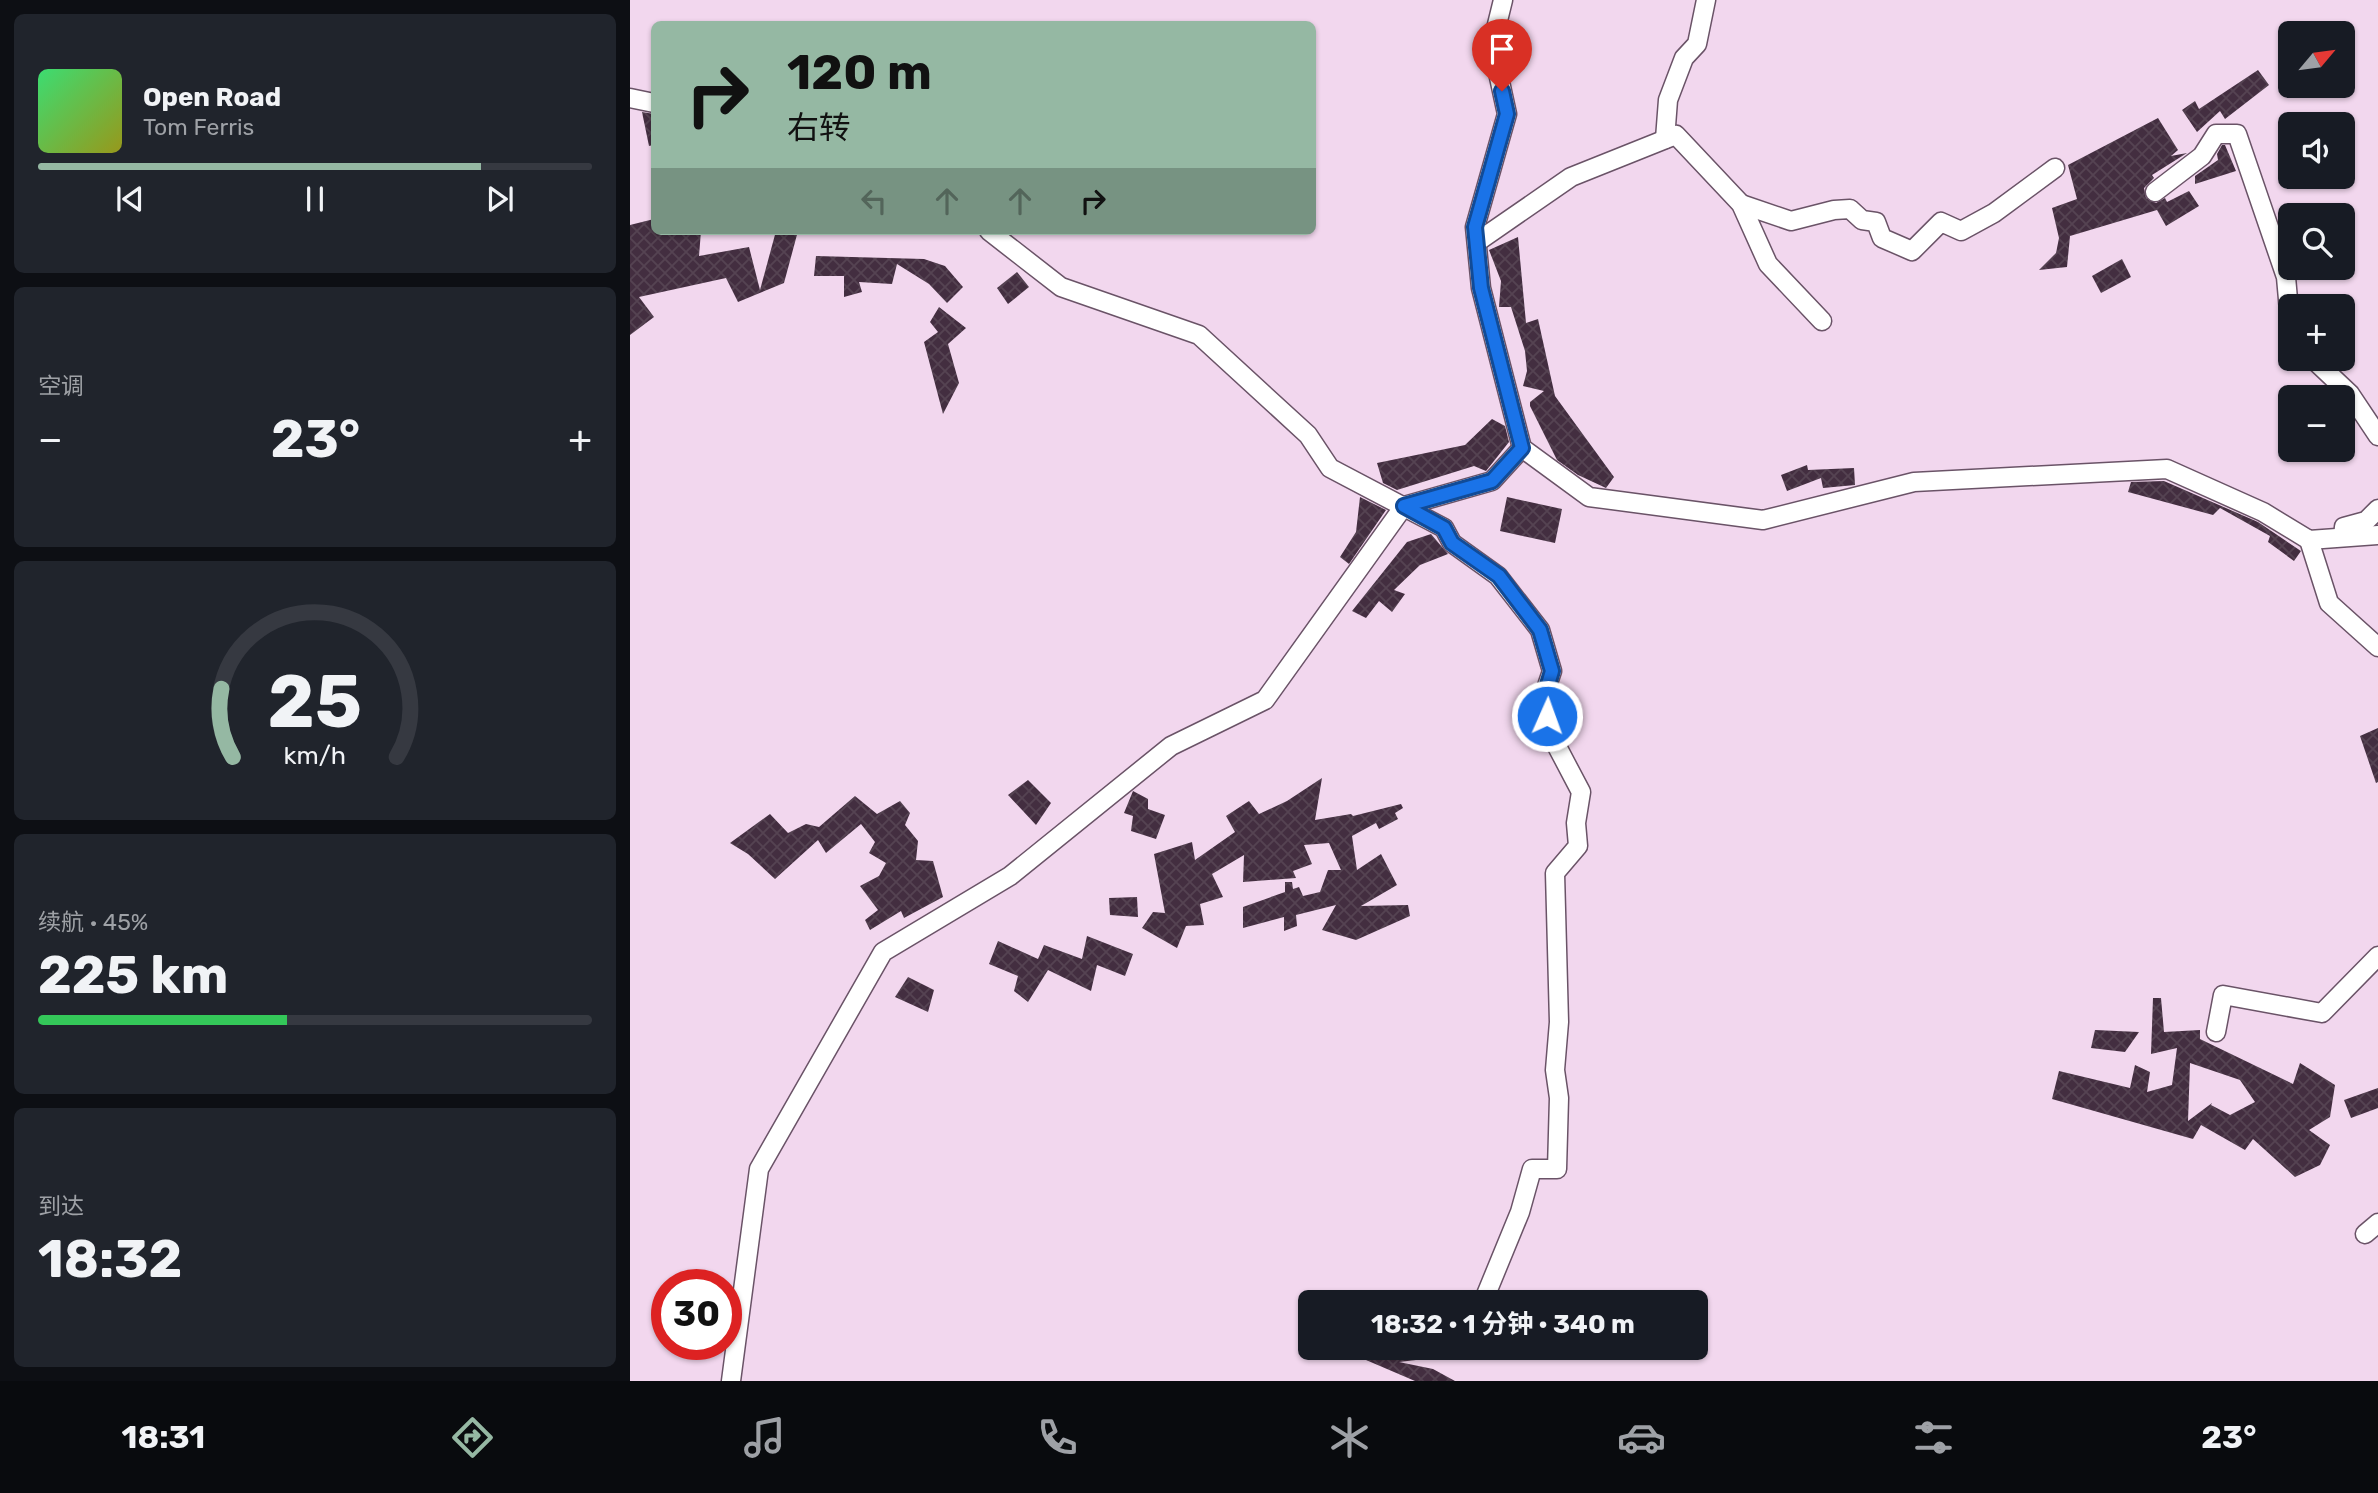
<!DOCTYPE html>
<html lang="zh">
<head>
<meta charset="utf-8">
<style>
  :root { --surface:#171b24; --page:#20242c; --text:#f1f3f6; --muted:#9ea1a6; --line:#363941; --accent:#95b8a3 }
  body { margin:0; font-family:Rubik,"Noto Sans SC",sans-serif; background:var(--page); color:var(--text); height:100vh; display:flex; flex-direction:column; font-size:26px; white-space:nowrap }
  * { box-sizing:border-box; margin:0 }
  p { font-size:23px; color:var(--muted) }
  .icon { flex:none; width:38px; height:38px; fill:none; stroke:currentColor; stroke-width:2; stroke-linecap:round; stroke-linejoin:round }
  .map { position:relative; flex:1; overflow:hidden }
  .panel { display:flex; flex-direction:column; gap:14px; padding:14px; background:#0d0f14; width:630px }
  .panel>* { flex:none }
  .top-card { position:absolute; left:21px; top:21px; width:665px; height:214px; border-radius:10px; box-shadow:0 2px 5px #0004; background:#95b8a3; color:#111; overflow:hidden }
  .needle { width:46px; rotate:61deg }
  .tools { position:absolute; left:1648px; top:21px; display:grid; gap:14px }
  .tools a { display:grid; place-items:center; width:77px; height:77px; border-radius:10px; background:var(--surface); box-shadow:0 2px 5px #0004; font-size:35px }
  .speed { position:absolute; left:21px; top:1269px; display:flex; gap:14px; font-size:35px; font-weight:700; text-align:center }
  .speed>* { display:grid; place-content:center; width:91px; height:91px; border-radius:50%; background:var(--surface); box-shadow:0 2px 5px #0004; line-height:1 }
  .speed .limit { border:10px solid #d22; background:#fff; color:#111 }
  .pin { position:absolute; display:grid; place-items:center; width:60px; height:60px; color:#fff; margin:-72px -30px; border-radius:50% 50% 50% 0; rotate:-45deg; box-shadow:0 0 7px #0007 }
  .pin .icon { rotate:45deg }
  .me { position:absolute; width:77px; margin:-38px; rotate:2deg; stroke-linejoin:round; filter:drop-shadow(0 0 5px #0008) }
  .turn { display:flex; align-items:center; gap:24px; height:147px; padding:0 21px; font-size:32px }
  .turn .icon { width:91px; height:91px; stroke-width:2.5 }
  .turn b { display:block; font-size:49px; line-height:60px }
  .lanes { display:flex; align-items:center; height:66px; padding:0 21px; background:#0003; justify-content:center; gap:35px; direction:ltr }
  .lanes .off { opacity:.35 }
  .big { font-size:52px; font-weight:700; line-height:1.1 }
  .panel .tile { flex:1; display:flex; flex-direction:column; justify-content:center; gap:10px; min-width:0; padding:0 24px; border-radius:10px; background:var(--page) }
  .panel .dial { align-items:center; gap:0 }
  .dial svg { height:182px; overflow:visible; fill:none; stroke:var(--line); stroke-width:7; stroke-linecap:round; text-anchor:middle }
  .dial text { fill:var(--text); stroke:none }
  .song { display:flex; align-items:center; gap:21px }
  .cover { width:84px; height:84px; border-radius:10px; background:linear-gradient(135deg,hsl(140 70% 55%),hsl(60 70% 35%)) }
  .played { height:7px; border-radius:4px; background:linear-gradient(90deg,var(--accent) 80%,var(--line) 80%) }
  .keys { display:flex; justify-content:space-around; direction:ltr }
  .heat { display:flex; justify-content:space-between; align-items:center; font-size:38px; direction:ltr }
  .charge { height:10px; border-radius:5px; background:linear-gradient(90deg,#34c759 45%,var(--line) 0) }
  .trip { position:absolute; left:668px; top:1290px; width:410px; height:70px; border-radius:10px; background:var(--surface); box-shadow:0 2px 5px #0004; font-weight:700; line-height:70px; text-align:center }
  .tabs { display:flex; height:112px; justify-content:space-around; align-items:center; background:#090b0e; color:var(--muted) }
  .tabs .icon { width:49px; height:49px }
  .tabs .active { color:var(--accent) }
  .tabs b { font-size:32px; color:var(--text) }
  main { display:flex; flex:1; min-height:0 }
  .map>svg:first-child { display:block }
  .building { fill:url(#building-cross-hatch); fill-rule:evenodd }
  .lines { fill:none; stroke-linecap:round; stroke-linejoin:round }
  .minor-casing { stroke:#6a5367; stroke-width:21 }
  .minor { stroke:#fff; stroke-width:18 }
  .route-casing { stroke:#114b97; stroke-width:18 }
  .route { stroke:#1a73e8; stroke-width:12 }
</style>
</head>
<body>
<main>
<section class="panel">
<div class="tile">
<div class="song"><i class="cover"></i><div><b>Open Road</b><p>Tom Ferris</p></div></div>
<div class="played"></div>
<div class="keys"><svg class="icon" aria-label="previous" viewBox="0 0 24 24"><path d="M18 5L8 12l10 7zM5 5v14"/></svg><svg class="icon" aria-label="pause" viewBox="0 0 24 24"><path d="M8 5v14M16 5v14"/></svg><svg class="icon" aria-label="next" viewBox="0 0 24 24"><path d="M6 5l10 7-10 7zM19 5v14"/></svg></div>
</div>
<div class="tile"><p>空调</p>
<div class="heat"><a>−</a><b class="big">23°</b><a>+</a></div>
</div>
<div class="tile dial"><svg viewBox="0 0 100 80">
<path d="M14 69A42 42 0 1 1 86 69"/>
<path d="M14 69A42 42 0 0 1 9 39" stroke="#95b8a3"/>
<text x="50" y="56" font-size="32" font-weight="700">25</text>
<text x="50" y="72" font-size="11">km/h</text>
</svg></div>
<div class="tile"><p>续航 · 45%</p><b class="big">225 km</b><div class="charge"></div></div>
<div class="tile"><p>到达</p><b class="big">18:32</b></div>
</section>
<div class="map">
<svg width="1748" height="1381" viewBox="0 0 1748 1381">
  <defs>
    <pattern id="building-cross-hatch" width="8" height="8" patternUnits="userSpaceOnUse" patternTransform="scale(1.75)"><rect width="8" height="8" fill="#432e40"/><path d="M0 0l8 8M0 8l8-8" fill="none" stroke="#554352"/></pattern>
  </defs>
  <rect width="100%" height="100%" fill="#f2d7ee"/>
  <!-- building -->
  <g class="building">
    <polygon points="1628,70 1639,85 1595,119 1590,111 1567,132 1552,110 1565,101 1569,109"/>
    <polygon points="12,112 24,114 24,145 19,146"/>
    <polygon points="1528,118 1548,150 1541,156 1557,153 1522,175 1524,178 1514,188 1516,198 1526,203 1535,198 1537,202 1559,191 1569,206 1536,226 1527,210 1440,236 1437,267 1409,270 1426,253 1429,238 1422,208 1447,199 1438,165"/>
    <polygon points="1592,145 1595,145 1606,171 1565,184 1565,176 1588,160 1587,154"/>
    <polygon points="24,219 24,231 71,231 69,256 119,247 130,290 146,231 168,231 154,283 108,302 96,278 9,297 24,317 0,335 0,225"/>
    <polygon points="888,237 896,323 908,319 925,396 984,477 976,488 948,475 927,460 900,406 900,402 914,391 893,386 897,371 895,351 881,307 869,307 871,281 859,250"/>
    <polygon points="186,256 294,259 315,266 333,287 317,303 299,284 267,264 262,284 229,282 232,292 214,297 214,276 184,276"/>
    <polygon points="1492,259 1501,277 1471,293 1462,276"/>
    <polygon points="387,272 399,287 378,304 367,288"/>
    <polygon points="309,307 336,328 318,344 329,383 313,414 294,342 308,332 300,322"/>
    <polygon points="862,419 875,426 879,442 856,471 844,466 767,490 753,483 747,463 835,445"/>
    <polygon points="1177,465 1178,470 1224,468 1225,485 1193,488 1191,478 1157,491 1151,475"/>
    <polygon points="1534,481 1628,522 1671,551 1664,561 1638,542 1640,536 1590,508 1583,515 1498,492 1501,482"/>
    <polygon points="730,497 756,510 719,564 710,557 726,532"/>
    <polygon points="877,497 932,509 925,543 870,531"/>
    <polygon points="801,534 818,554 790,565 764,590 775,594 762,612 749,601 736,618 722,611 777,542"/>
    <polygon points="1748,728 1748,782 1746,783 1730,736"/>
    <polygon points="692,778 685,820 721,814 723,816 771,804 773,808 765,813 768,819 749,829 746,823 722,836 727,870 751,854 767,885 731,906 778,905 780,916 726,940 692,930 706,905 666,915 667,926 654,931 654,917 613,928 613,907 655,892 655,882 662,882 663,889 669,887 673,896 690,892 698,870 711,870 699,843 674,845 682,864 663,871 666,878 613,882 614,855 582,874 593,897 570,904 574,925 556,926 547,948 512,928 523,912 535,913 524,854 562,842 565,860 605,832 596,816 619,801 629,814 657,801"/>
    <polygon points="398,780 421,803 406,825 378,795"/>
    <polygon points="503,791 518,799 518,809 535,815 526,839 501,831 503,816 494,813"/>
    <polygon points="225,796 247,814 270,801 280,813 275,825 288,841 286,860 303,861 313,897 274,918 271,911 240,930 235,920 248,910 230,886 249,876 256,863 239,853 245,842 231,824 196,853 188,840 145,879 118,854 100,843 140,814 158,833 176,824 189,827"/>
    <polygon points="507,897 508,917 480,915 479,898"/>
    <polygon points="457,936 503,954 495,976 467,965 461,991 418,970 398,1002 384,991 388,976 359,964 368,941 408,959 414,945 452,959"/>
    <polygon points="278,977 304,990 298,1012 265,997"/>
    <path d="M1523,998H1531L1534,1032L1570,1030V1039L1663,1084L1670,1063L1705,1085L1700,1117L1679,1130L1700,1145L1690,1165L1665,1177L1623,1139L1615,1150L1571,1125L1563,1139L1422,1099L1429,1071L1500,1088L1505,1065L1520,1072L1517,1092L1542,1085L1547,1048L1521,1054ZM1560,1063L1610,1080L1625,1102L1600,1115L1581,1105L1582,1103L1558,1121Z"/>
    <polygon points="1465,1030 1509,1032 1495,1052 1461,1048"/>
    <polygon points="1748,1088 1748,1108 1721,1118 1714,1100"/>
    <polygon points="743,1348 762,1348 786,1360 769,1362 803,1369 825,1381 785,1381 736,1360"/>
  </g>
  <g class="lines">
    <!-- minor casing -->
    <g class="minor-casing">
      <g id="minor">
        <polyline points="873,0 862,45 877,114 845,227 851,288 892,448 959,497 1133,520 1284,482 1537,469 1633,512 1679,540 1748,535"/>
        <polyline points="0,98 24,103"/>
        <polyline points="1035,139 1038,100 1054,58 1067,44 1076,0"/>
        <polyline points="1525,192 1572,156 1586,134 1607,134 1656,277 1661,333"/>
        <polyline points="1111,204 1161,221 1204,210 1220,209 1232,220 1246,222 1252,238 1282,251 1311,222 1331,231 1364,213 1425,168"/>
        <polyline points="359,231 431,287 569,335 678,435 700,468 814,528 822,543 868,576 910,630 922,671 913,698 921,735 951,792 946,823 948,846 925,873 929,1022 925,1070 929,1098 927,1169 902,1169 890,1212 853,1302"/>
        <polyline points="847,242 941,177 1046,135 1111,204 1138,264 1192,321"/>
        <polyline points="1683,359 1720,394 1748,436"/>
        <polyline points="1713,537 1714,527 1736,521 1748,509"/>
        <polyline points="1679,540 1699,603 1748,647"/>
        <polyline points="1586,1032 1593,995 1692,1013 1748,956"/>
        <polyline points="1735,1234 1748,1223"/>
        <polyline points="101,1381 129,1169 253,952 380,876 541,746 635,700 774,506 862,481 892,448"/>
      </g>
    </g>
    <!-- minor -->
    <use href="#minor" class="minor"/>
  </g>
  <g class="lines">
    <!-- route casing -->
    <g class="route-casing">
      <polyline id="route" points="872,91 877,114 845,227 851,288 892,448 862,481 774,506 814,528 822,543 869,576 910,630 922,671 914,698 917,716"/>
    </g>
    <!-- route -->
    <use href="#route" class="route"/>
  </g>
</svg>
<div class="tools">
<a><svg class="needle" viewBox="-14 -14 28 28"><path d="M0-13l5 13h-10z" fill="#e53935"/><path d="M0 13l5-13h-10z" fill="#9ea1a6"/></svg></a>
<a><svg class="icon" aria-label="sound" viewBox="0 0 24 24"><path d="M4 9h4l5-4v14l-5-4H4zM17 9q2 3 0 6"/></svg></a>
<a><svg class="icon" aria-label="search" viewBox="0 0 24 24"><circle cx="10" cy="10" r="6"/><path d="M15 15l6 6"/></svg></a>
<a>+</a>
<a>−</a>
</div>
<div class="speed"><div class="limit">30</div></div>
<div class="pin" style="left:872px;top:91px;background:#d93025"><svg class="icon" aria-label="arrive" viewBox="0 0 24 24"><path d="M6 21V4h12l-3 4 3 4H6"/></svg></div>
<svg class="me" style="left:917px;top:716px" viewBox="-20 -20 40 40"><circle r="17" fill="#1a73e8" stroke="#fff" stroke-width="3"/><path d="M0-11L8 9 0 5-8 9z" fill="#fff"/></svg>
<div class="trip">18:32 · 1 分钟 · 340 m</div>
<div class="top-card">
<div class="turn"><svg class="icon" aria-label="right" viewBox="0 0 24 24"><path d="M7 20v-9h11M14 6l5 5-5 5"/></svg><div><b>120 m</b>右转</div></div>
<div class="lanes"><svg class="icon off" aria-label="left" viewBox="0 0 24 24"><path d="M17 20v-9H6M10 6l-5 5 5 5"/></svg><svg class="icon off" aria-label="ahead" viewBox="0 0 24 24"><path d="M12 20V5M6 11l6-6 6 6"/></svg><svg class="icon off" aria-label="ahead" viewBox="0 0 24 24"><path d="M12 20V5M6 11l6-6 6 6"/></svg><svg class="icon" aria-label="right" viewBox="0 0 24 24"><path d="M7 20v-9h11M14 6l5 5-5 5"/></svg></div>
</div>
</div>
</main>
<nav class="tabs">
<b>18:31</b>
<svg class="icon active" aria-label="directions" viewBox="0 0 24 24"><path d="M12 3l9 9-9 9-9-9zM9 14v-3h6M13 9l2 2-2 2"/></svg>
<svg class="icon" aria-label="music" viewBox="0 0 24 24"><path d="M9 18V5l10-2v13"/><circle cx="6" cy="18" r="3"/><circle cx="16" cy="16" r="3"/></svg>
<svg class="icon" aria-label="phone" viewBox="0 0 24 24"><path d="M5 4h4l2 5-3 2q2 4 5 5l2-3 5 2v4C11 20 4 13 5 4z"/></svg>
<svg class="icon" aria-label="climate" viewBox="0 0 24 24"><path d="M12 3v18M4 7l16 10M4 17L20 7"/></svg>
<svg class="icon" aria-label="car" viewBox="0 0 24 24"><path d="M5 17H2v-5l4-1 3-4h7l3 4 3 1v5h-3M9 17h6M6 11h13"/><circle cx="7" cy="17" r="2"/><circle cx="17" cy="17" r="2"/></svg>
<svg class="icon" aria-label="filters" viewBox="0 0 24 24"><path d="M4 7h16M4 17h16"/><circle cx="9" cy="7" r="2"/><circle cx="15" cy="17" r="2"/></svg>
<b>23°</b>
</nav>
</body>
</html>
